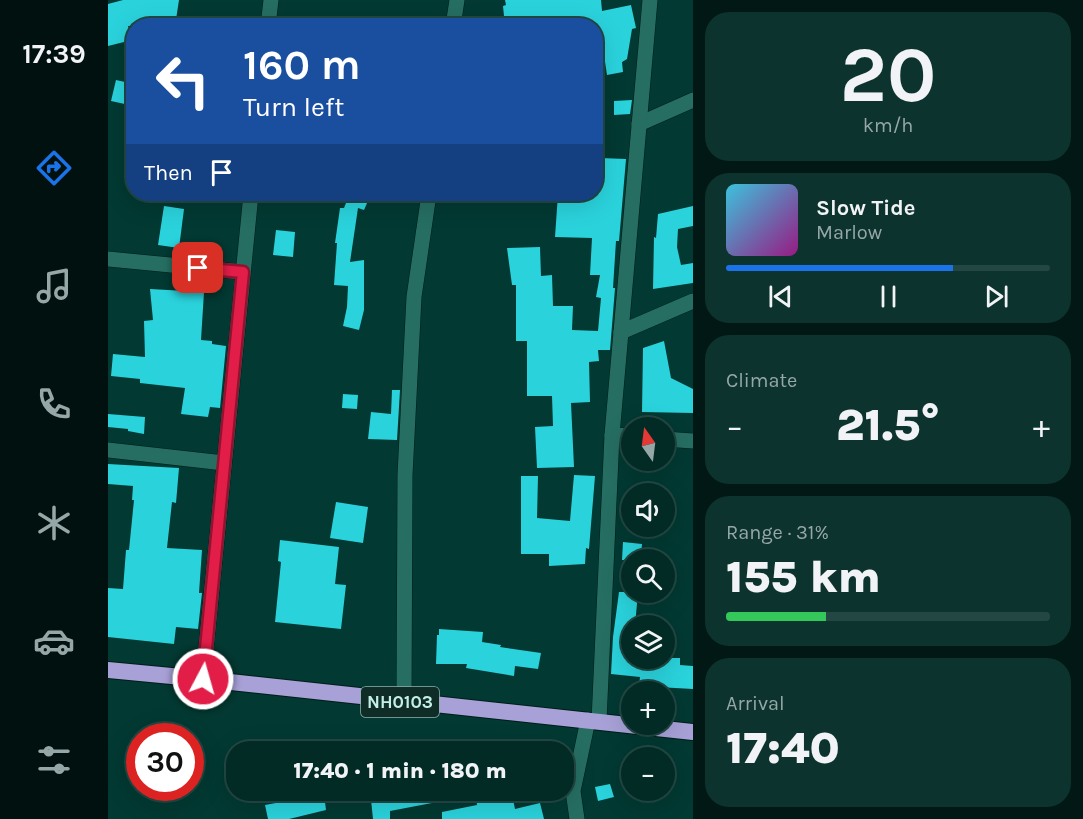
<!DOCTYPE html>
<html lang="en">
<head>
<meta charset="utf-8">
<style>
  :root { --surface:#022b26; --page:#0c332e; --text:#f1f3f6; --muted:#96a7a7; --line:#234743; --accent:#1a73e8 }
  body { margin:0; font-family:Karla,sans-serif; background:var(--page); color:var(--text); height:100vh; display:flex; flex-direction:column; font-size:22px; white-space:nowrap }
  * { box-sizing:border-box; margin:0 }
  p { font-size:20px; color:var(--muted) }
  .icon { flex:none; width:33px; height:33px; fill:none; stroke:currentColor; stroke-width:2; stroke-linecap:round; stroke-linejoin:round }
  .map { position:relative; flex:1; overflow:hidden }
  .panel { display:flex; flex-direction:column; gap:12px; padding:12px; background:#011815; width:390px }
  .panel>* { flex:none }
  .guide { position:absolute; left:18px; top:18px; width:477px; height:183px; border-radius:24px; box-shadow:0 6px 24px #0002,0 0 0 2px var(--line); background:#1a4fa0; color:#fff; overflow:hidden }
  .needle { width:39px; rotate:346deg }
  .controls { position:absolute; left:513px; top:417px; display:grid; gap:12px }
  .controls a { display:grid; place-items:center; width:54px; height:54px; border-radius:50%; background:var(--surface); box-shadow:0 6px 24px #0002,0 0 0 2px var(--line); font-size:30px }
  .speed { position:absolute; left:18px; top:723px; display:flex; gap:12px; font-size:30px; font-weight:700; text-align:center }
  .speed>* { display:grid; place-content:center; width:78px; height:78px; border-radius:50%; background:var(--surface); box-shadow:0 6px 24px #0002,0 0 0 2px var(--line); line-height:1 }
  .speed .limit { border:9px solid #d22; background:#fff; color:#111 }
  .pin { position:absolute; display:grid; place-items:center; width:51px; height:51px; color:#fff; margin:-26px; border-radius:12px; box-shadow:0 3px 9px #0006 }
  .me { position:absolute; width:66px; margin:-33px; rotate:6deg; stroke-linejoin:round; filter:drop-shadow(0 0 4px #0008) }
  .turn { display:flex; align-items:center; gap:21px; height:126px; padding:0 18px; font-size:27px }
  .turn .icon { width:78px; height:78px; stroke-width:2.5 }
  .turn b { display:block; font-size:42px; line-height:51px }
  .then { display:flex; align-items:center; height:57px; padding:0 18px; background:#0003; gap:12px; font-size:22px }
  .big { font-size:45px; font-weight:800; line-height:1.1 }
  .panel .tile { flex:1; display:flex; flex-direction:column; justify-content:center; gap:9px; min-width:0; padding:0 21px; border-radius:24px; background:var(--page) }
  .panel .dial { align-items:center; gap:0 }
  .dial b { font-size:78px; line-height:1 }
  .song { display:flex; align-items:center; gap:18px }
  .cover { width:72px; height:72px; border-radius:9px; background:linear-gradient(135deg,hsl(190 70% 55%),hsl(310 70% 35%)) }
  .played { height:6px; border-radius:3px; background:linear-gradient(90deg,var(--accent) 70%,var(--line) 70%) }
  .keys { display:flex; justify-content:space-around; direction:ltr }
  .heat { display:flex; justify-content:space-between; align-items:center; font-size:33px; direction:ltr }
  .charge { height:9px; border-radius:4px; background:linear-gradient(90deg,#34c759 31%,var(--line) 0) }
  .trip { position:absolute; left:118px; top:741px; width:348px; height:60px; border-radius:24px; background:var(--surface); box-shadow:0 6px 24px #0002,0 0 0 2px var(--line); font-weight:800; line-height:60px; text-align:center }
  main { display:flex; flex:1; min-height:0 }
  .tabs { display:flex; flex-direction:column; width:108px; justify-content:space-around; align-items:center; background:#01110f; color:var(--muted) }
  .tabs .icon { width:42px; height:42px }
  .tabs .on { color:var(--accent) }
  .tabs b { font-size:27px; color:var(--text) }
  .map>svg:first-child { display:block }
  .building { fill:#2ad2dc }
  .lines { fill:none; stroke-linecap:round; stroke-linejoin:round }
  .minor-casing { stroke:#011e19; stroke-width:16 }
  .trunk-casing { stroke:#011e19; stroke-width:18 }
  .minor { stroke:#266e62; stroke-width:15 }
  .trunk { stroke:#a7a1d7; stroke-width:16 }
  .route-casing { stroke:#92132f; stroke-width:15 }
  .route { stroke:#e11d48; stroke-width:10 }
  .labels { text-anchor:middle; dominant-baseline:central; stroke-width:6; stroke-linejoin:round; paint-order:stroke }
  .shield { fill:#0f2c27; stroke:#8eb4ad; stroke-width:1.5 }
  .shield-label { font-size:18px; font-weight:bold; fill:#c4efe6 }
</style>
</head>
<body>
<main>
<nav class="tabs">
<b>17:39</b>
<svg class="icon on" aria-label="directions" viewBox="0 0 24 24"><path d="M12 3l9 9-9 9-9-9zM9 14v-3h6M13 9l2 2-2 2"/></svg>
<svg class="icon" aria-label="music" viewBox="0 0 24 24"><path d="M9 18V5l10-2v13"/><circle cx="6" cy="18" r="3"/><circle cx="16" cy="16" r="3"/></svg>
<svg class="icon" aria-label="phone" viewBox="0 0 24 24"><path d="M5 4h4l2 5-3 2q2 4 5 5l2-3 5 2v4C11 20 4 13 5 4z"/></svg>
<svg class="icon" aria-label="climate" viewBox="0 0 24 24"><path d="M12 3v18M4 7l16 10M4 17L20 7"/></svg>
<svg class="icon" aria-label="car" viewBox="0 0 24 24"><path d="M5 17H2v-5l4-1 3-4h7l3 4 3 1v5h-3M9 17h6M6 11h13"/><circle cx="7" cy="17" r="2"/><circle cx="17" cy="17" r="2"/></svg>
<svg class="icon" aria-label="filters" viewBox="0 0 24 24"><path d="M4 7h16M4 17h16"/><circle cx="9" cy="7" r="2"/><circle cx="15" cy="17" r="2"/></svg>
</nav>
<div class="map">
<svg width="585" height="819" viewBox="0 0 585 819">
  <rect width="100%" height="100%" fill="#023932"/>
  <!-- building -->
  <g class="building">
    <polygon points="15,0 71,0 67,26 20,26 24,40 0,46 0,4"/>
    <polygon points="397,0 493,0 494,11 523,5 528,28 524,29 519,59 514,62 515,72 499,75 496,55 488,57 488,26 397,26 395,6 398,5"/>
    <polygon points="8,80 26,84 26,106 3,101"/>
    <polygon points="524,100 522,114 506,115 506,101"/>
    <polygon points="492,158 518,159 511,241 508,241 505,288 507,288 502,350 490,350 491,361 481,362 482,402 463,403 466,467 429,468 427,427 445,426 444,396 419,396 419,341 408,341 408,285 404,285 399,248 432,247 433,276 444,275 445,306 465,306 464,330 490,331 493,298 488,297 492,275 482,275 484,238 447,237 450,194 488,194 488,183 491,183"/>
    <polygon points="215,194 263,194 256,210 250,208 242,262 256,260 256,310 251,330 235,326 239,307 240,286 226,285 229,243 227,243 232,208 236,208 238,203"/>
    <polygon points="56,206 76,209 71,248 50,245"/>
    <polygon points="585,206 585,226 570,229 569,247 573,265 585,263 585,283 545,289 546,237 548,238 550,214"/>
    <polygon points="168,230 187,232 185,257 165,255"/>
    <polygon points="42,289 96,292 93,340 104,341 104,344 118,346 112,408 102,407 100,417 73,414 77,388 32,383 32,379 3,376 5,354 37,357 36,321 45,320"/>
    <polygon points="556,341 563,378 585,389 585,413 534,412 535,348"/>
    <polygon points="284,390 292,390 289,440 260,439 263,412 283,414"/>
    <polygon points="235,394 250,395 249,409 234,408"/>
    <polygon points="0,414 37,417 36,434 20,431 20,429 0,427"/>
    <polygon points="0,464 71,468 68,503 64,502 59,548 94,550 91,593 94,593 90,629 68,627 66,644 0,637 0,588 15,589 18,550 21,550 26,500 24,500 25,486 0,484"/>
    <polygon points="466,475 487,476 481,549 478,548 477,564 441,566 441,554 413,554 413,476 430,476 429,518 462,521"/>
    <polygon points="228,502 260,507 255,543 222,538"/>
    <polygon points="172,540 231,547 227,584 238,585 233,629 167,622 173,562 170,561"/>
    <polygon points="515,542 534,544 533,560 514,560"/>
    <polygon points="511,592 530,592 527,626 524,626 524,658 572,658 572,665 585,666 585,689 531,686 532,677 503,674 505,637"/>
    <polygon points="331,629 375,632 374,642 393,645 392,647 433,653 430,669 407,666 406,676 358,668 359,664 328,664 329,635 331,635"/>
    <polygon points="502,784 506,797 490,801 487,787"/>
    <polygon points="262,790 322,790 324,803 282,811 282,819 265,819"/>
    <polygon points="398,790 403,790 407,809 432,803 436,819 334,819 334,812 369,805 368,796"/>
    <polygon points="216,794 218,810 181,819 160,819 157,805"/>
  </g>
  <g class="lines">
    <!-- minor casing -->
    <g class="minor-casing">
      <g id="minor">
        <polyline points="160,26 163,0"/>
        <polyline points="345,26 349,0"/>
        <polyline points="531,124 585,100"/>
        <polyline points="0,259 135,272"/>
        <polyline points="513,332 585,301"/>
        <polyline points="504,435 524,436"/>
        <polyline points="556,439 585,441"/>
        <polyline points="0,450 116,463"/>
        <polyline points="95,679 143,194"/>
        <polyline points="296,702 297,475 306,297 321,194"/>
        <polyline points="491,721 504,435 542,0"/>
        <polyline points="469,819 465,791 480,720"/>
      </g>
    </g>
    <!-- trunk casing -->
    <g class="trunk-casing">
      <polyline id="trunk" points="0,670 95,679 585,732"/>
    </g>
    <!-- minor -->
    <use href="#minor" class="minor"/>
    <!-- trunk -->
    <use href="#trunk" class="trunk"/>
  </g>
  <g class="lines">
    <!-- route casing -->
    <g class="route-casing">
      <polyline id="route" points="90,268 135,272 95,679"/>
    </g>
    <!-- route -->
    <use href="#route" class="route"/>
  </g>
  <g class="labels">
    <!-- shield labels -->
    <rect class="shield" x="253" y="687" width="78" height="30" rx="4.5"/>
    <g class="shield-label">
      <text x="292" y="702">NH0103</text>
    </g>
  </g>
</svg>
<div class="controls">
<a><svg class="needle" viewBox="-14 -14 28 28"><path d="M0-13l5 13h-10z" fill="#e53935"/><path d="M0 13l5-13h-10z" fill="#96a7a7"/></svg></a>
<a><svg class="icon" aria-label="sound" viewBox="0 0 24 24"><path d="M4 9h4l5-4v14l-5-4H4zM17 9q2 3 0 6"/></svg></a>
<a><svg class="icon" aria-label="search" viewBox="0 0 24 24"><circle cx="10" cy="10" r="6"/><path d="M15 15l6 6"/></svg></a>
<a><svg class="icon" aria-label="layers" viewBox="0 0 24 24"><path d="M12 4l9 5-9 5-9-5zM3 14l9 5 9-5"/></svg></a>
<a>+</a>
<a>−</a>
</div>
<div class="speed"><div class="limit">30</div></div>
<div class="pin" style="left:90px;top:268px;background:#d93025"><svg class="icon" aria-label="arrive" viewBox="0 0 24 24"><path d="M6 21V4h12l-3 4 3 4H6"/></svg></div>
<svg class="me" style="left:95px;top:679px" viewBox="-20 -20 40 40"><circle r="17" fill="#e11d48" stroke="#fff" stroke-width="3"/><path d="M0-11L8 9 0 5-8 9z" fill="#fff"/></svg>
<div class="trip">17:40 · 1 min · 180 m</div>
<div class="guide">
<div class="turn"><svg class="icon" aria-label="left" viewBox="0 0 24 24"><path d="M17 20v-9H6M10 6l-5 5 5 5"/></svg><div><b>160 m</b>Turn left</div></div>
<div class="then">Then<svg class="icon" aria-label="arrive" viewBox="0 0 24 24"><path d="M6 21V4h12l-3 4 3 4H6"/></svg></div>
</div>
</div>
<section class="panel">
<div class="tile dial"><b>20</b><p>km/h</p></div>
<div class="tile">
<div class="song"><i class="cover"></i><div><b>Slow Tide</b><p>Marlow</p></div></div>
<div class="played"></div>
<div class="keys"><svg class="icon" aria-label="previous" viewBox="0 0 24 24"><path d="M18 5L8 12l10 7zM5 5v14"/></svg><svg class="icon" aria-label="pause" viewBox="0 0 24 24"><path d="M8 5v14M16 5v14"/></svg><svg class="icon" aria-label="next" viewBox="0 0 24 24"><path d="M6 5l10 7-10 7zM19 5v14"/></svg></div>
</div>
<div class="tile"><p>Climate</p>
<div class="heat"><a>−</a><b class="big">21.5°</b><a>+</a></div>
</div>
<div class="tile"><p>Range · 31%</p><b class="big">155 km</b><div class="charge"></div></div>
<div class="tile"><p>Arrival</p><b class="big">17:40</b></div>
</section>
</main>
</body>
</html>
